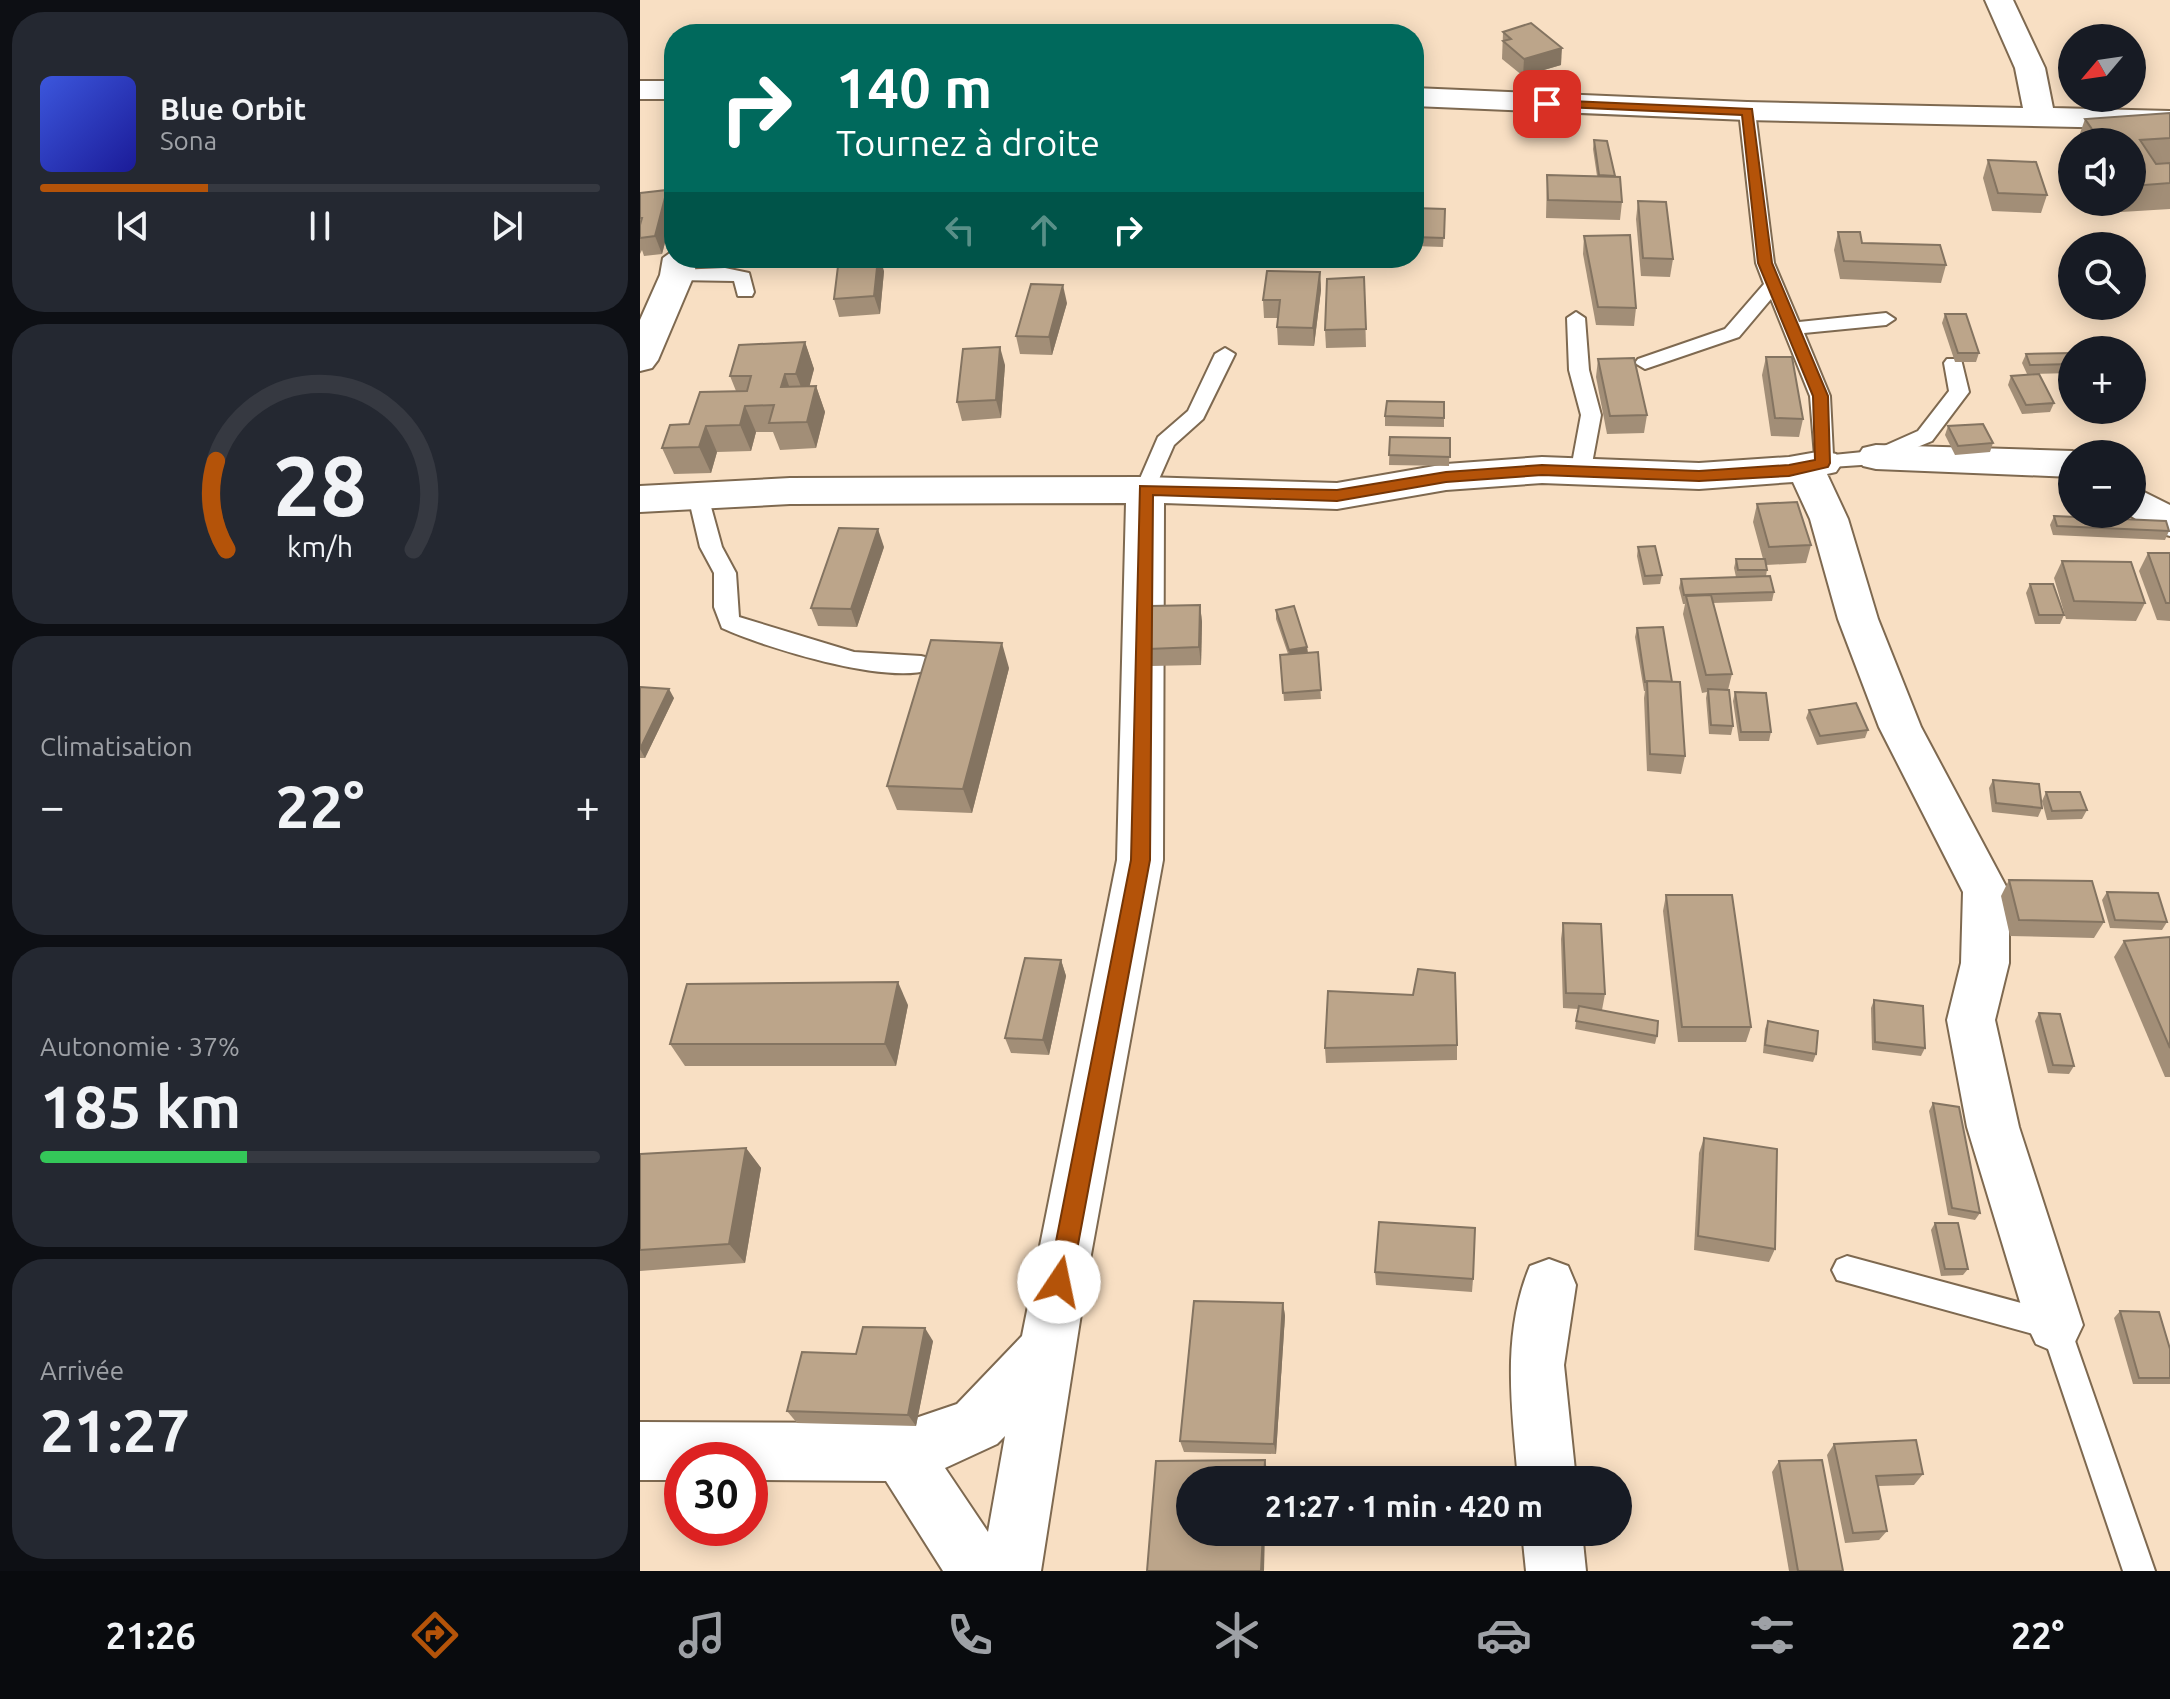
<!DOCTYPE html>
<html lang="fr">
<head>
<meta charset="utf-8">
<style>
  :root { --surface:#171b24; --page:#242831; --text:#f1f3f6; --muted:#9ea1a6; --line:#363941; --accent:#b45309 }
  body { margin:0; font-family:Ubuntu,sans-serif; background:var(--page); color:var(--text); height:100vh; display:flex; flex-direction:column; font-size:30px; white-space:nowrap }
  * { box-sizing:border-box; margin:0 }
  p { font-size:26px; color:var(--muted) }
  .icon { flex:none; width:44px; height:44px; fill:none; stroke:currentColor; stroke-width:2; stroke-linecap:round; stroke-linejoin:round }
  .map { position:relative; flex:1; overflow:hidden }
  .panel { display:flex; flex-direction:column; gap:12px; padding:12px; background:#0d0f14; width:640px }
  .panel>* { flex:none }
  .guide { position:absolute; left:24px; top:24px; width:760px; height:244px; border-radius:32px; box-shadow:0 4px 20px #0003; background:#00695c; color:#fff; overflow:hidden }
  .needle { width:52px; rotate:241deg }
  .tools { position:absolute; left:1418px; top:24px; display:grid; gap:16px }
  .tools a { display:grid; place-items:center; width:88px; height:88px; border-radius:50%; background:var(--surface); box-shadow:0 4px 20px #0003; font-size:40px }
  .speed { position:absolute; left:24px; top:1442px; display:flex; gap:16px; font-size:40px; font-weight:700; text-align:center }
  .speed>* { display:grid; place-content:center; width:104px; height:104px; border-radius:50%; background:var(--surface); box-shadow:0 4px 20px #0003; line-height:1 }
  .speed .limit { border:12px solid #d22; background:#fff; color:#111 }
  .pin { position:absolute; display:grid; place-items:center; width:68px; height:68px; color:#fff; margin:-34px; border-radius:16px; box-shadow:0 4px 12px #0006 }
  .me { position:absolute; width:88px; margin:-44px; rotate:11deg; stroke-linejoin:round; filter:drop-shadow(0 0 6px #0008) }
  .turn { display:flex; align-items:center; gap:28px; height:168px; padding:0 40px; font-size:36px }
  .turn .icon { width:104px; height:104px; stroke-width:2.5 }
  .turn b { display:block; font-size:56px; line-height:68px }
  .lanes { display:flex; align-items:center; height:76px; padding:0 40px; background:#0003; justify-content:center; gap:40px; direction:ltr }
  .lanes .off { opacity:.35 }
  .big { font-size:60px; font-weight:700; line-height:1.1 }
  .panel .tile { flex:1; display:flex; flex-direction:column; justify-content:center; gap:12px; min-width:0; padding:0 28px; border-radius:32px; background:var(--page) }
  .panel .dial { align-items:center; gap:0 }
  .dial svg { height:208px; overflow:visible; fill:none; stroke:var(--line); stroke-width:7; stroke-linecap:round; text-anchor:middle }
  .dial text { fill:var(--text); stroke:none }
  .song { display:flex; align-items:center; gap:24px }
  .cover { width:96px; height:96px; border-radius:12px; background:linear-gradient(135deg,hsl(230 70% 55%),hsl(240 70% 35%)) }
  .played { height:8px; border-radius:4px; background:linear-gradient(90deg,var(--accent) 30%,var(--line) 30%) }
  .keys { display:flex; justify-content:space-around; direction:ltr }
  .heat { display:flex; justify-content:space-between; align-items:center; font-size:44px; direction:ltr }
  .charge { height:12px; border-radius:6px; background:linear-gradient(90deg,#34c759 37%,var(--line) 0) }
  .trip { position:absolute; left:536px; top:1466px; width:456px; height:80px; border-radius:40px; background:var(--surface); box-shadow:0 4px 20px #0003; font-weight:700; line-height:80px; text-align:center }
  .dock { display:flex; height:128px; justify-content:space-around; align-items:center; background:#090b0e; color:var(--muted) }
  .dock .icon { width:56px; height:56px }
  .dock .active { color:var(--accent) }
  .dock b { font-size:36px; color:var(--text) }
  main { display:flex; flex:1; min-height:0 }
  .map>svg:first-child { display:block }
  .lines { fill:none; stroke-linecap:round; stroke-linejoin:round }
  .lane-casing { stroke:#7e6950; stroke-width:4 }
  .street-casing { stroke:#7e6950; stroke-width:4 }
  .lane { fill:#fff; fill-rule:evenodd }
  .street { fill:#fff; fill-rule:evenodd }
  .wall { fill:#a28e77 }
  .shaded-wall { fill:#847461 }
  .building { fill:#bca58a; stroke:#847461; stroke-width:2 }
  .route { fill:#b45309; stroke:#753606; stroke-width:2 }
</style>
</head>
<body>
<main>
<section class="panel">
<div class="tile">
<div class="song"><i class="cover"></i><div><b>Blue Orbit</b><p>Sona</p></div></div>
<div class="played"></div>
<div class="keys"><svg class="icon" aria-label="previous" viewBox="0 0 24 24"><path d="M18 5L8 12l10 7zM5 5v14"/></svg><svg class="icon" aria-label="pause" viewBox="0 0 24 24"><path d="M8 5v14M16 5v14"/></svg><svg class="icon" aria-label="next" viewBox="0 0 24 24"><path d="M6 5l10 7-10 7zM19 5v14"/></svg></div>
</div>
<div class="tile dial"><svg viewBox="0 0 100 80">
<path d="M14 69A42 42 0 1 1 86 69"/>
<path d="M14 69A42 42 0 0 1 10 35" stroke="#b45309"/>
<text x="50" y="56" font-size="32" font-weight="700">28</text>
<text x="50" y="72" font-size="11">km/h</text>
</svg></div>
<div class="tile"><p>Climatisation</p>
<div class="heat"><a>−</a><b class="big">22°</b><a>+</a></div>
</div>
<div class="tile"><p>Autonomie · 37%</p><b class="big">185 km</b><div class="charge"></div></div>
<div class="tile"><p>Arrivée</p><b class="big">21:27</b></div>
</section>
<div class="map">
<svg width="1530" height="1571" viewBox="0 0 1530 1571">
  <rect width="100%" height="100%" fill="#f8dfc3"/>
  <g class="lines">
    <!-- lane casing -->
    <g class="lane-casing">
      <g id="lane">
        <polygon points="1107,106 1115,111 1134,263 1159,322 1246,313 1255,319 1246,325 1164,333 1190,396 1193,455 1233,451 1278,431 1309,391 1304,363 1307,359 1321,359 1329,392 1292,441 1236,464 1176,468 1170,396 1131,299 1099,337 1005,369 995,363 998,359 1085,329 1124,284 1116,263 1099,111"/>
        <polygon points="85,268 109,273 114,292 112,296 98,296 94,281 37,280 28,275 37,270"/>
        <polygon points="936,312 945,318 949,370 961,415 951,469 941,476 931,469 941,415 929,370 927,318"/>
        <polygon points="585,348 595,354 563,419 534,445 512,495 498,495 495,490 518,437 548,411 575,354"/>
        <path d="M58,489L68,496L82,547L96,573L99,617L214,652L281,656L289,658L292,664L289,670C244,684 126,648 82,628L74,607V573L60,547L48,496Z"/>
        <polygon points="1207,1256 1426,1315 1515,1571 1483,1571 1404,1337 1197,1280 1192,1270 1197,1260"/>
      </g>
    </g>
    <!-- street casing -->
    <g class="street-casing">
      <g id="street">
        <polygon points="1345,0 1373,0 1405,68 1413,108 1530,111 1530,129 1107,120 774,106 774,88 1107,102 1383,108 1375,68"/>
        <rect x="0" y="81" width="34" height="18"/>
        <polygon points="34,250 34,258 57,258 54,275 18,360 12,368 0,371 0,320 20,275 23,258"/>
        <polygon points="1236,445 1432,451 1441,454 1432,454 1432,477 1236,469 1223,466 1217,457 1223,448"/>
        <path d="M1183,451L1196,454L1202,463L1196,472L1187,474L1208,519L1238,619L1281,727L1369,892V963L1355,1020L1379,1127L1443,1325L1434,1344L1415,1352L1396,1344L1387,1325L1327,1127L1307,1020L1321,963L1323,892L1239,727L1198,619L1170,519L1153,482L1059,489L902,483L806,490L697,509L524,503L523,860L446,1282L401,1571H303L246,1481L110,1480V1460H42V1480H0V1422L261,1423L317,1404L382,1336L477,860L486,503L150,504L0,512V486L150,478L505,477L697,483L806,464L902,457L1059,463L1149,457ZM365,1436L348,1532L305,1468L357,1444Z"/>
        <polygon points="1492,486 1530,505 1530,536 1516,532 1488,514 1492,514"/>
        <path d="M909,1259L928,1266L936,1285L924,1365L936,1480H878C872,1408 861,1335 890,1266Z"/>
        <polygon points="882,1532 942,1532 946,1571 886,1571"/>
      </g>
    </g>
    <!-- lane -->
    <use href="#lane" class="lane"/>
    <!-- street -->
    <use href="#street" class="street"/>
  </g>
  <!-- wall -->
  <g class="wall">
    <polygon points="863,32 921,65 883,76 862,59"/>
    <polygon points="1530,113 1530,209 1481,212 1474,202 1492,202 1492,142 1437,142 1445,119"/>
    <polygon points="954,140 975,177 982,202 980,220 906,218 907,175 957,176 953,149"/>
    <polygon points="1348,160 1407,195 1401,213 1352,211 1343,178"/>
    <polygon points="27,190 34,209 22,254 4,256 2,250 0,254 0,193"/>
    <polygon points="998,201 1033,259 1030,277 1001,276 996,219"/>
    <polygon points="774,208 805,209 803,247 774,246"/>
    <polygon points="1198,232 1222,243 1306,265 1301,283 1200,279 1194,250"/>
    <polygon points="944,236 996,308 994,326 956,325 943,254"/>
    <polygon points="244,271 240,314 199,317 194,299"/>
    <polygon points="680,272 681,290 674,346 638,345 637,327 638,318 624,318 623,300"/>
    <polygon points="724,277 726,347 686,348 685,330"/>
    <polygon points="427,303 412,355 380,354 376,336"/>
    <polygon points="1305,314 1339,353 1336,362 1315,362 1302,323"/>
    <polygon points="165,342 174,369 169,386 176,386 185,412 176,448 140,450 133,432 116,432 111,451 77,452 71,473 34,474 22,448 49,424 96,391 90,376"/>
    <polygon points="1432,353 1432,373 1387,374 1382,363 1386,354"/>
    <polygon points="1126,357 1163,419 1159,437 1131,436 1122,375"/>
    <polygon points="958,359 1007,415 1004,433 967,434 956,377"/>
    <polygon points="365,365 361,418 322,421 317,402"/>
    <polygon points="1371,376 1414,403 1410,412 1382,414 1368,385"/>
    <polygon points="804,402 804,427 745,426 745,416"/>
    <polygon points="1308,426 1353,443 1350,452 1315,455 1305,435"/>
    <polygon points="750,437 810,438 809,466 749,465"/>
    <polygon points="1117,504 1171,545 1166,563 1126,565 1127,570 1126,576 1134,592 1132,601 1073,603 1092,674 1088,690 1093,726 1091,735 1069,734 1066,698 1067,692 1062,693 1043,614 1045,604 1043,604 1039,588 1041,579 1096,577 1094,568 1096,559 1123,559 1113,522"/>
    <polygon points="1414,516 1529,531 1525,540 1413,535 1410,525"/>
    <polygon points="244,547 217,627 178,626 171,608"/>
    <polygon points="998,547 1022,575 1020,584 1003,585 997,556"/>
    <polygon points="1508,553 1530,553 1530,621 1517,620 1499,571"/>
    <polygon points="1422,561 1505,603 1496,621 1426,619 1414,578"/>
    <polygon points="1390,584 1424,615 1420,624 1395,624 1386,593"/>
    <polygon points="560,605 562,622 561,665 511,666 508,649"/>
    <polygon points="636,610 667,647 668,653 678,652 681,699 644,701 640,655 648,654 636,619"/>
    <polygon points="997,628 1045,756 1041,774 1007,771 1004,698 1005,691 1004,691 995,637"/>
    <polygon points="369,668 332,813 257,810 247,786"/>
    <polygon points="0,687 34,698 5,758 0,758"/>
    <polygon points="1095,692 1131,732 1129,741 1099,741 1093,701"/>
    <polygon points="1169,710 1228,730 1225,738 1177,745 1166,718"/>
    <polygon points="1353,780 1402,808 1398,817 1352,812 1349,788"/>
    <polygon points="1406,792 1447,810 1442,819 1407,820 1402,801"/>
    <polygon points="1369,880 1464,922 1454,938 1370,936 1361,896"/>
    <polygon points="1467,892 1527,922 1522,930 1470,928 1462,900"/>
    <polygon points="1026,895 1111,1027 1106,1042 1038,1042 1023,911"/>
    <polygon points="923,923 965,994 962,1010 1017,1036 1015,1044 935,1029 938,1009 923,1008 921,939"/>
    <polygon points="1530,937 1530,1077 1525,1077 1474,957 1484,941"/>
    <polygon points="421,960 426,976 409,1055 371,1053 365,1038"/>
    <polygon points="1234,1000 1285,1048 1281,1056 1232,1050 1231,1008"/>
    <polygon points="268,1005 256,1066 45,1066 30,1044"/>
    <polygon points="1399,1013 1434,1066 1429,1074 1408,1073 1395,1021"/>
    <polygon points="1128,1021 1176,1054 1173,1062 1123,1053 1125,1029"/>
    <polygon points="817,1045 817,1060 686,1063 685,1048"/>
    <polygon points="1293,1103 1340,1213 1335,1220 1308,1215 1289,1111"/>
    <polygon points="1064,1138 1135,1249 1129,1262 1054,1250 1059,1153"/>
    <polygon points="106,1148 121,1168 105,1263 0,1271 0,1154"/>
    <polygon points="1295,1223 1328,1269 1323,1275 1301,1276 1291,1230"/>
    <polygon points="735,1272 833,1279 832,1292 736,1285"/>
    <polygon points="643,1303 645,1316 636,1454 544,1452 540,1441"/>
    <polygon points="1480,1311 1530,1349 1530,1384 1493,1384 1474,1318"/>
    <polygon points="293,1341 276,1426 157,1423 147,1411 216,1354"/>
    <polygon points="1194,1444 1283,1474 1274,1485 1238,1486 1247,1531 1239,1540 1205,1543 1187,1455"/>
    <polygon points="1139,1461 1203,1571 1149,1571 1132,1472"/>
  </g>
  <!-- shaded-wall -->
  <g class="shaded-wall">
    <polygon points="922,48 921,65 883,76 884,59"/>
    <polygon points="27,190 34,208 22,254 15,236"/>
    <polygon points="238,258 240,258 244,271 240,314 234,296"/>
    <polygon points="680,272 681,290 674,346 673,328"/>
    <polygon points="423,285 427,303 412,355 409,337"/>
    <polygon points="165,342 174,369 166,400 156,374"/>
    <polygon points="360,347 365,365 361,418 356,400"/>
    <polygon points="145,374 154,401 141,387"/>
    <polygon points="176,386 185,412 176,448 167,422"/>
    <polygon points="105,406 116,432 111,451 100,425"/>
    <polygon points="66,426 77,452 71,473 59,447"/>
    <polygon points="238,529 244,547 217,627 211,609"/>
    <polygon points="560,605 562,622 561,665 559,647"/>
    <polygon points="362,643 369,668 332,813 323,789"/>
    <polygon points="667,647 668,656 650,659 649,650"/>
    <polygon points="29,689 34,698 5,758 0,749"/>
    <polygon points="421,960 426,976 409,1055 403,1040"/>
    <polygon points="258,982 268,1005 256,1066 245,1044"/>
    <polygon points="106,1148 121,1168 105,1263 89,1244"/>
    <polygon points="643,1303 645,1316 636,1454 634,1444"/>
    <polygon points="285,1328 293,1341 276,1426 268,1415"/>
    <polygon points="625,1460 627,1470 627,1480 624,1480"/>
    <polygon points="623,1532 625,1532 624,1571 621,1571"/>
  </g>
  <!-- building -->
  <g class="building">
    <polygon points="891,23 922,48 884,59 863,41 871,39 863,32"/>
    <polygon points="1530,113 1530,138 1500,140 1516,164 1530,163 1530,183 1492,186 1492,142 1461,142 1445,119"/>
    <polygon points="954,140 967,141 975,176 959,175"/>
    <polygon points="1348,160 1396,162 1407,195 1358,193"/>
    <polygon points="907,175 980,177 982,202 908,200"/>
    <polygon points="27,190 15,236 0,238 0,225 2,218 0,218 0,193"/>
    <polygon points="998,201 1026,202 1033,259 1003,258"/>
    <polygon points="774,208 805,209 804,238 774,237"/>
    <polygon points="1198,232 1220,232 1222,243 1300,245 1306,265 1204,261"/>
    <polygon points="990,235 996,308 958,307 944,236"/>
    <polygon points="199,258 238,258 234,296 194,299"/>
    <polygon points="627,271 680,272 673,328 637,327 640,300 623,300"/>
    <polygon points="724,277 726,329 685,330 687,279"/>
    <polygon points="391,284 423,285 409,337 376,336"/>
    <polygon points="1305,314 1326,314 1339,353 1318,353"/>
    <polygon points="165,342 156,374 145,374 141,387 176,386 167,422 129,423 134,405 105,406 100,425 66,426 59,447 22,448 30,425 49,424 60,392 107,391 111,376 90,376 99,345"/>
    <polygon points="360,347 356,400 317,402 323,349"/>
    <polygon points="1432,353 1432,364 1390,365 1386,354"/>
    <polygon points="1126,357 1152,357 1163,419 1135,418"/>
    <polygon points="994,358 1007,415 970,416 958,359"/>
    <polygon points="1399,374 1414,403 1386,405 1371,376"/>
    <polygon points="747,401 804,402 804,418 745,416"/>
    <polygon points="1343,424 1353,443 1318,446 1308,426"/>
    <polygon points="750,437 810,438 810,457 749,455"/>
    <polygon points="1157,502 1171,545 1129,547 1117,504"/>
    <polygon points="1414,516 1526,521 1529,531 1417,526"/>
    <polygon points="199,528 238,529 211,609 171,608"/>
    <polygon points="1015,546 1022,575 1005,576 998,547"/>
    <polygon points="1508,553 1530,553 1530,603 1526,603"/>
    <polygon points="1096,559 1125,559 1127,570 1098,570"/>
    <polygon points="1422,561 1491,562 1505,603 1434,601"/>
    <polygon points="1130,576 1134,592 1044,595 1041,579"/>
    <polygon points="1390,584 1413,584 1424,615 1399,615"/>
    <polygon points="1071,595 1092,674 1066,675 1046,596"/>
    <polygon points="560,605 559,647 508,649 511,606"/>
    <polygon points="654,606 667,647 649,650 636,610"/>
    <polygon points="1023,627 1032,682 1007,681 1007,682 1005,682 997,628"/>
    <polygon points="291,640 362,643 323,789 247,786"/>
    <polygon points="678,652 681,690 643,693 640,655"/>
    <polygon points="1007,681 1040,682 1045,756 1010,754"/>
    <polygon points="0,687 29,689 0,749"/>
    <polygon points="1068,689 1089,690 1093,726 1071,725"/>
    <polygon points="1095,692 1126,693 1131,732 1101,732"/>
    <polygon points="1216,703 1228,730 1180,736 1169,710"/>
    <polygon points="1353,780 1399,784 1402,808 1356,803"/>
    <polygon points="1406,792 1440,792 1447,810 1412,811"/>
    <polygon points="1369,880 1452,881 1464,922 1379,920"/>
    <polygon points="1467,892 1518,893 1527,922 1475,920"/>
    <polygon points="1026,895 1092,895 1111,1027 1042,1027"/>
    <polygon points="923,923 961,924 965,994 926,993"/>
    <polygon points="1530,937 1530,1048 1484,941"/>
    <polygon points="385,958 421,960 403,1040 365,1038"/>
    <polygon points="778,969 815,973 817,1045 685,1048 688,991 773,995"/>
    <polygon points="258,982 245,1044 30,1044 47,984"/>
    <polygon points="1234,1000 1283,1006 1285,1048 1235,1042"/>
    <polygon points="939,1006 1018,1021 1017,1036 936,1021"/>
    <polygon points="1399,1013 1420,1014 1434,1066 1413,1065"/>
    <polygon points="1128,1021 1178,1031 1176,1054 1125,1045"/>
    <polygon points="1293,1103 1319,1107 1340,1213 1312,1208"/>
    <polygon points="1064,1138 1137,1149 1135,1249 1058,1236"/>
    <polygon points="106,1148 89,1244 0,1250 0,1154"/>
    <polygon points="739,1222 835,1228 833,1279 735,1272"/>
    <polygon points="1295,1223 1318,1223 1328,1269 1305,1269"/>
    <polygon points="554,1301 643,1303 634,1444 540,1441"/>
    <polygon points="1480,1311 1519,1312 1530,1349 1530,1378 1499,1378"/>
    <polygon points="223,1327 285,1328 268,1415 147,1411 162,1352 216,1354"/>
    <polygon points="1276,1440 1283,1474 1236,1476 1247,1531 1213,1533 1194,1444"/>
    <polygon points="625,1460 624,1480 550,1480 550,1532 623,1532 621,1571 507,1571 516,1461"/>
    <polygon points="1182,1460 1203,1571 1158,1571 1139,1461"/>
  </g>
  <!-- route -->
  <polygon class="route" points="907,100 1112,109 1132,263 1188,396 1190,463 1188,467 1149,476 1059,481 902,475 806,482 697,501 513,495 510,860 431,1282 427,1290 419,1293 411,1290 408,1282 491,860 500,486 697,490 806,472 902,465 1059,471 1149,465 1175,460 1173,396 1118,263 1102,115 902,106 902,101"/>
</svg>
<div class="tools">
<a><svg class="needle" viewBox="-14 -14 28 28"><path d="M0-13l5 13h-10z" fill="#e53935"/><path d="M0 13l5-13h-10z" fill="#9ea1a6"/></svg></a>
<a><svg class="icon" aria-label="sound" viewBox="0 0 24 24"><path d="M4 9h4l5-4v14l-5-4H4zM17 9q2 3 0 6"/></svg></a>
<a><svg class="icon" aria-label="search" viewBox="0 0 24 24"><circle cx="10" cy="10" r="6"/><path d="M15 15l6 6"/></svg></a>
<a>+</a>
<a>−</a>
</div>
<div class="speed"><div class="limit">30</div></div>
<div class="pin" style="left:907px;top:104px;background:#d93025"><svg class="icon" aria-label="arrive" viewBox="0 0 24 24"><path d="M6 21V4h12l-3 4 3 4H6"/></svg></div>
<svg class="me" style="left:419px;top:1282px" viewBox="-20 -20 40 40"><circle r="19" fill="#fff"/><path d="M0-13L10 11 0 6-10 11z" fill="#b45309"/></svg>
<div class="trip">21:27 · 1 min · 420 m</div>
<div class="guide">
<div class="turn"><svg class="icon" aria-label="right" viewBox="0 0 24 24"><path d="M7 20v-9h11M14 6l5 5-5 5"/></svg><div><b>140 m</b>Tournez à droite</div></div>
<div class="lanes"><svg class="icon off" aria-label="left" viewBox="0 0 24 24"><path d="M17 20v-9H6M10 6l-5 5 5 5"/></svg><svg class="icon off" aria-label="ahead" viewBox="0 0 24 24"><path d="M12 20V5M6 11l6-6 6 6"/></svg><svg class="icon" aria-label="right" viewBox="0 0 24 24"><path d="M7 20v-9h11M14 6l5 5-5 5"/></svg></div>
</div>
</div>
</main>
<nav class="dock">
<b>21:26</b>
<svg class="icon active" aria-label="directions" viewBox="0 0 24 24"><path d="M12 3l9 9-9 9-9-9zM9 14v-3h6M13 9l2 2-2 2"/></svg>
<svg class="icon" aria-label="music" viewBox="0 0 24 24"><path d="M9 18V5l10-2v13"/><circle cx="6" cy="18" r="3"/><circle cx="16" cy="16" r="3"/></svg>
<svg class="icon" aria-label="phone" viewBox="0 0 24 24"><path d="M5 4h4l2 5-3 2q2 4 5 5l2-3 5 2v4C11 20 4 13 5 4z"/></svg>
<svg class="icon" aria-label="climate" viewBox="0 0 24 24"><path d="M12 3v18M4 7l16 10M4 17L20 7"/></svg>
<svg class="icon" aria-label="car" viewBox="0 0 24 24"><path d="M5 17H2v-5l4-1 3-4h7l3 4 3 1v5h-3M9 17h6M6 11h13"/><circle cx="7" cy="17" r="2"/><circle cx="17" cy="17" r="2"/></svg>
<svg class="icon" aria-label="filters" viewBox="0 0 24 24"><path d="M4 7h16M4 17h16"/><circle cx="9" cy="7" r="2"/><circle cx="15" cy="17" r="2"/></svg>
<b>22°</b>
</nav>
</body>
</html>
